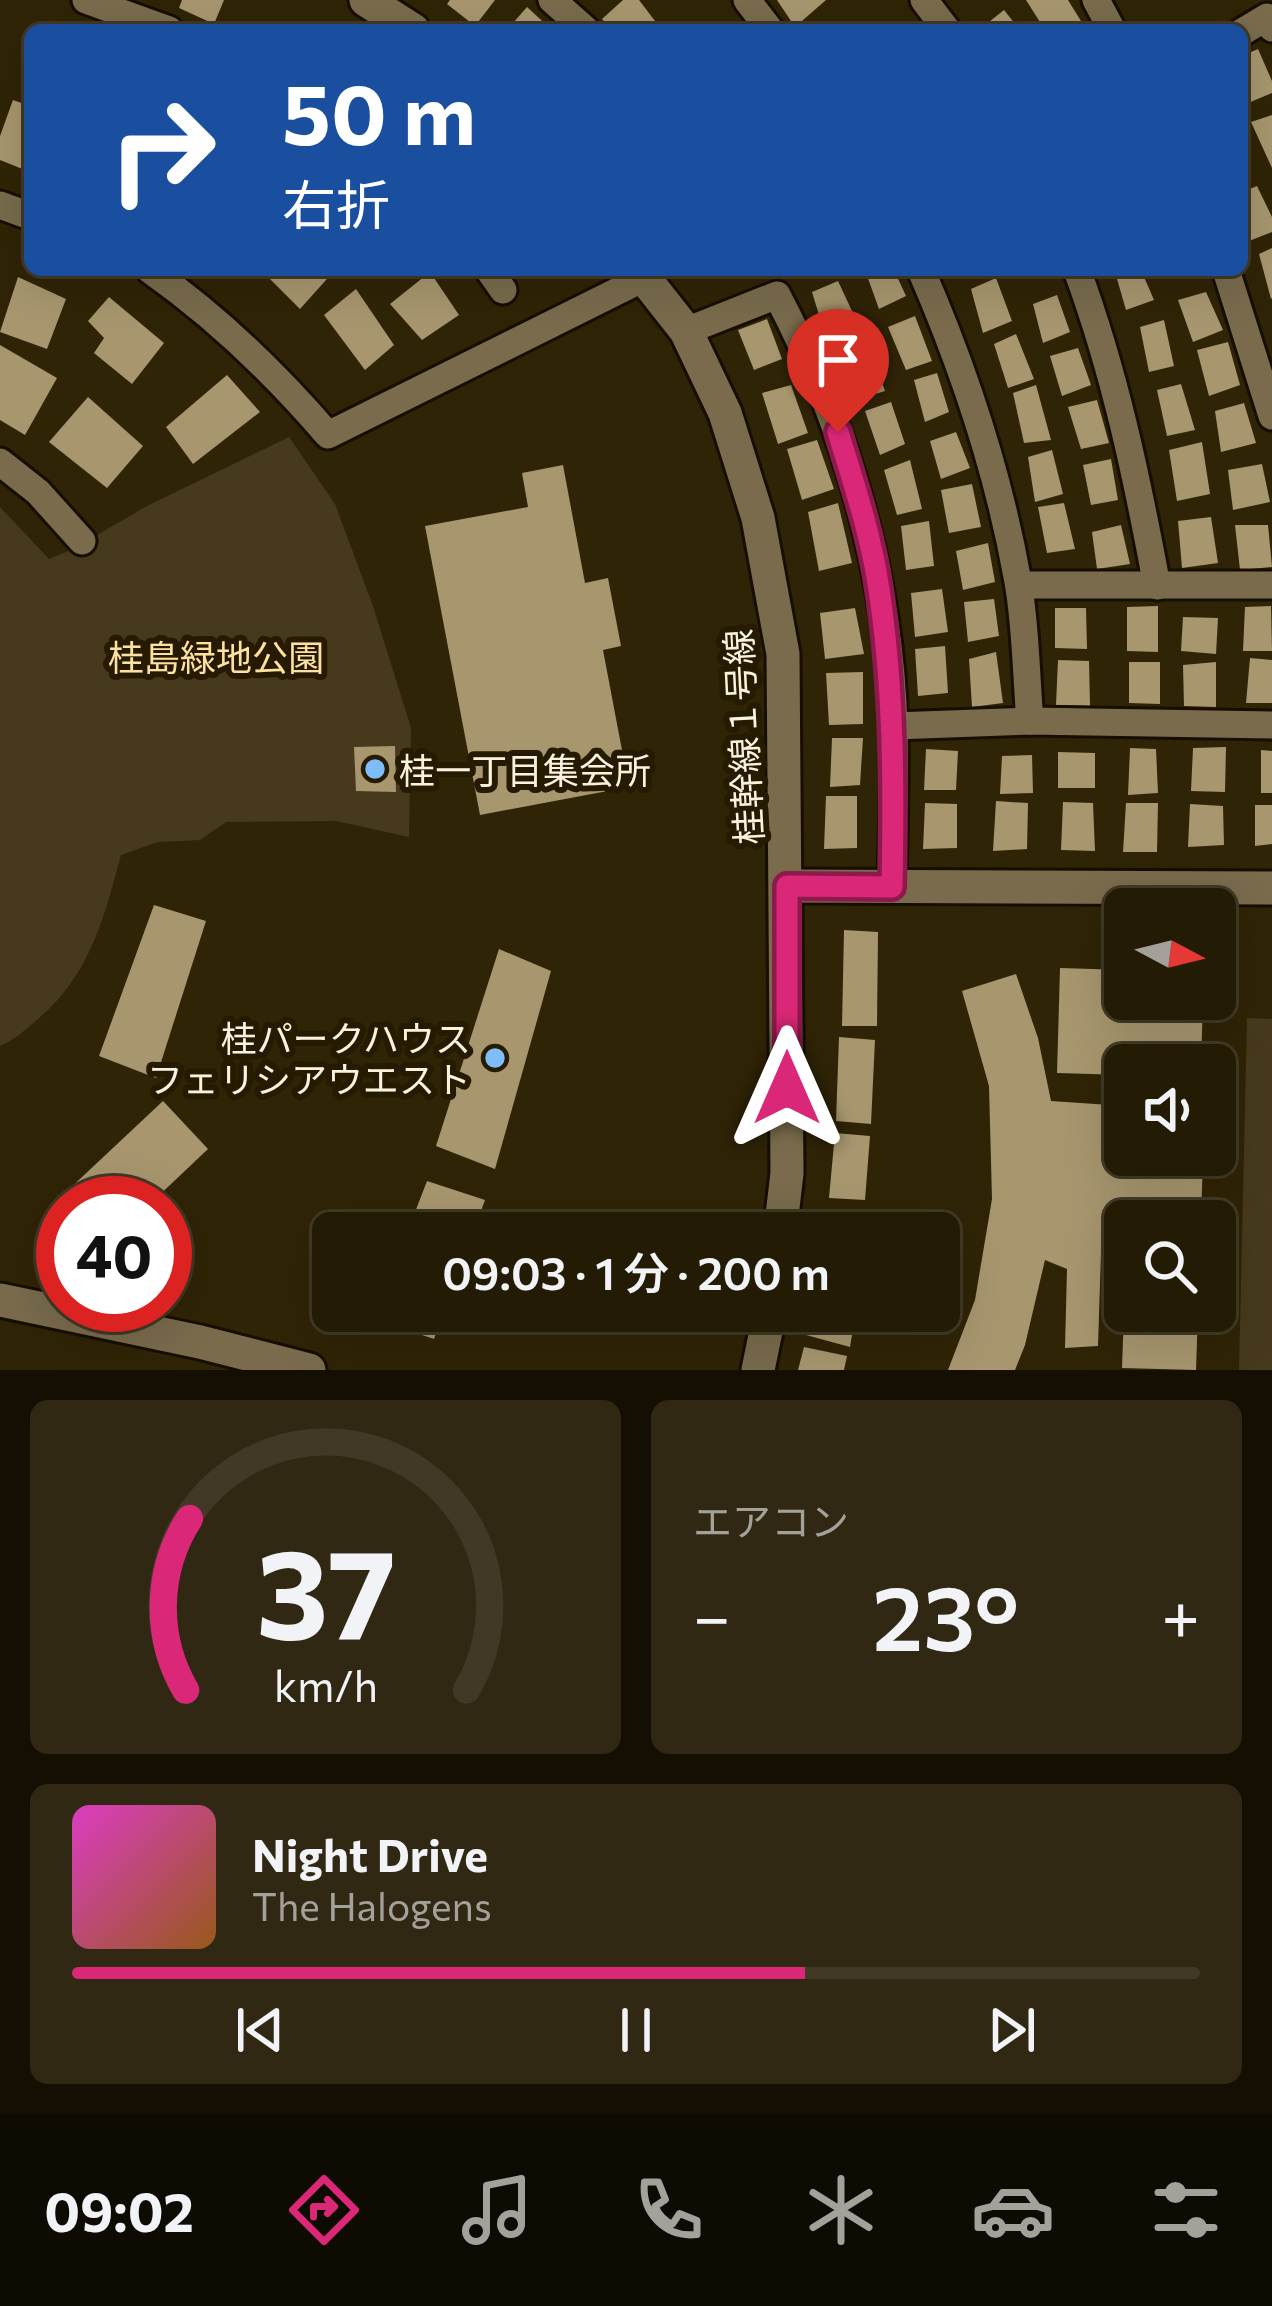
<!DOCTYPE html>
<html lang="ja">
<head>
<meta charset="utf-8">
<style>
  :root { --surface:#241b04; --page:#302813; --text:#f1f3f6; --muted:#a3a19a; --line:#413926; --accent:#db2777 }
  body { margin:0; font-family:Commissioner,"Noto Sans JP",sans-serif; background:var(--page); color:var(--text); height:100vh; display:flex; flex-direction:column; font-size:45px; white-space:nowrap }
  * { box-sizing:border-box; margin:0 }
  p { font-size:39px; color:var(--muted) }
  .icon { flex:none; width:66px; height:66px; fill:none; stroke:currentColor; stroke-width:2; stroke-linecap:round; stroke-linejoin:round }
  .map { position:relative; height:1370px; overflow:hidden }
  .sheet { display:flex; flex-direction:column; gap:30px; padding:30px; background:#140f02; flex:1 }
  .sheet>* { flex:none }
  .banner { position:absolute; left:24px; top:24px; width:1224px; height:252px; border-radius:18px; box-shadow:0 12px 48px #0002,0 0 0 3px var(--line); background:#1a4fa0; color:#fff; overflow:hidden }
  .needle { width:78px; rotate:97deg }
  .buttons { position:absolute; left:1104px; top:888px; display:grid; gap:24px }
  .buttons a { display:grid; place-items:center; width:132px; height:132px; border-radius:18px; background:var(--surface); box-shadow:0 12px 48px #0002,0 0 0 3px var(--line); font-size:60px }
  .speed { position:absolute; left:36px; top:1176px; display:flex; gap:24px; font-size:60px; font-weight:700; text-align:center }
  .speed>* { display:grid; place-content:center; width:156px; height:156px; border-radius:50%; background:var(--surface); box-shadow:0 12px 48px #0002,0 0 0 3px var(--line); line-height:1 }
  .speed .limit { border:18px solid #d22; background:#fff; color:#111 }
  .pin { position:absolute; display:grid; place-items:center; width:102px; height:102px; color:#fff; margin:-123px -51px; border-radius:50% 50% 50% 0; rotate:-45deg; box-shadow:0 0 12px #0007 }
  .pin .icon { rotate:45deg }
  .me { position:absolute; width:132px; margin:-66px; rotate:0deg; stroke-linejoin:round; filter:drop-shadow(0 0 9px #0008) }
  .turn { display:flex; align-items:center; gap:42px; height:252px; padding:0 60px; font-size:54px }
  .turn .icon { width:156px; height:156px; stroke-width:2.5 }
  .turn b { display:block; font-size:84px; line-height:102px }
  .big { font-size:90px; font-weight:600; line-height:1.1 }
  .sheet .card { flex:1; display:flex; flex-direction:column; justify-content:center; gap:18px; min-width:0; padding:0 42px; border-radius:18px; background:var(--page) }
  .sheet .dial { align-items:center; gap:0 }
  .dial svg { height:312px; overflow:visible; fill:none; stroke:var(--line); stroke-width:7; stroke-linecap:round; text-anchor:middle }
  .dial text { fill:var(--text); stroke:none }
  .song { display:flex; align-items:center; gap:36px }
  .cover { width:144px; height:144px; border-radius:18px; background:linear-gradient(135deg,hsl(310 70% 55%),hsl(30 70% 35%)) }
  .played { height:12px; border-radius:6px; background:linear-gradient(90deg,var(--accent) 65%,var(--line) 65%) }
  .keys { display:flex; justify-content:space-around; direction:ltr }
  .heat { display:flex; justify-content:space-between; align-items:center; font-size:66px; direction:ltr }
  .sheet .tiles { flex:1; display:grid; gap:30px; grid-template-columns:1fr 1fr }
  .card:last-child { grid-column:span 2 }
  .trip { position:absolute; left:312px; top:1212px; width:648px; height:120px; border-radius:18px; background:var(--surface); box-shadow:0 12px 48px #0002,0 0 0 3px var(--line); font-weight:600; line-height:120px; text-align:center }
  .dock { display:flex; height:192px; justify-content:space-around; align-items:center; background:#0e0b02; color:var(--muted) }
  .dock .icon { width:84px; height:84px }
  .dock .on { color:var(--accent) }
  .dock b { font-size:54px; color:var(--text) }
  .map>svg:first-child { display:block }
  .green { fill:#473a1c }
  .building { fill:#a7966e }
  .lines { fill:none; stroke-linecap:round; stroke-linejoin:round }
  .minor-casing { stroke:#160e00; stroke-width:33 }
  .tertiary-casing { stroke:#160e00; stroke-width:39 }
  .minor { stroke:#796b4c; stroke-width:27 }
  .tertiary { stroke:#796b4c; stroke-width:33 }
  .route-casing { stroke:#8e194d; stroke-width:30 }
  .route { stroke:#db2777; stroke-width:21 }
  .poi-dot { fill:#7ebdf9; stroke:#261b00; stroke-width:4.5 }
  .labels { text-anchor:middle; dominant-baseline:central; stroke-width:12; stroke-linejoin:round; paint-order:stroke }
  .park-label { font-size:36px; fill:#fee1a0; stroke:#261b00 }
  .street-label { font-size:36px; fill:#faf2e1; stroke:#261b00 }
  .poi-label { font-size:36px; fill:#faf2e1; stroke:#261b00; text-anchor:start }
</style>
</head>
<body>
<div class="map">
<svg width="1272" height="1370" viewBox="0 0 1272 1370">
  <rect width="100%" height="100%" fill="#302406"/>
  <!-- green -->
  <g class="green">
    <path d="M289,437L335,504L373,606L411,728L409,837L336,821L226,822L200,840L158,842L121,855C104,918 90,975 38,1019C26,1029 15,1040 0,1046V507L49,559L73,549L147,506Z"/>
    <polygon points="1247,1018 1272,1019 1272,1370 1239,1370"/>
  </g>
  <!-- building -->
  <g class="building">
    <polygon points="182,0 224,0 214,24 179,8"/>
    <polygon points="450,0 495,0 475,26 447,4"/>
    <polygon points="623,0 639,0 655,21 647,30 612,30 602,19"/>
    <polygon points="777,0 826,0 795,27"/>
    <polygon points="1026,0 1068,0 1081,21 1070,30 1045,30"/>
    <polygon points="527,7 552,30 507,30"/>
    <polygon points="1004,10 1020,30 979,30"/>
    <polygon points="1258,49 1272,81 1272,93 1248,103 1242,88 1242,56"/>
    <polygon points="13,100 30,106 30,172 0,160 0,136"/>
    <polygon points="1272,115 1272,168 1251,122"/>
    <polygon points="1257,186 1272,217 1272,232 1249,241 1242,221 1242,192"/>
    <polygon points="1272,248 1272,298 1271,299 1259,254"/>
    <polygon points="261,270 335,270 300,309"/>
    <polygon points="865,270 894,270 906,296 879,309"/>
    <polygon points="1120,270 1141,270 1154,300 1126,310 1115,272"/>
    <polygon points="430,272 459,315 422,340 390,304"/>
    <polygon points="18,277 66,299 47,349 0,332"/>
    <polygon points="996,278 1012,321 983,333 971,289"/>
    <polygon points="838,281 858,324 826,338 812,292"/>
    <polygon points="356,289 394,345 365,370 324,315"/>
    <polygon points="1206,292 1223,330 1193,342 1178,300"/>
    <polygon points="1057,295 1070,332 1043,343 1033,304"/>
    <polygon points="109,297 164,343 132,384 94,353 104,338 88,321"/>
    <polygon points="915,316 932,361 906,370 888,327"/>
    <polygon points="767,319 782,359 754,370 738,330"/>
    <polygon points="1164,320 1174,366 1149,372 1140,327"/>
    <polygon points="1016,334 1034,379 1008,388 994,344"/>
    <polygon points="1228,342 1240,385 1209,396 1197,350"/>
    <polygon points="0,345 57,378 25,435 0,420"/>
    <polygon points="869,347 885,391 859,399 845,357"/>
    <polygon points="1078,348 1091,385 1062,396 1050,356"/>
    <polygon points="937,373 949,412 925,422 914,380"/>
    <polygon points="227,375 260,412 193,464 166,427"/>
    <polygon points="1181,384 1195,430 1167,436 1157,390"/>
    <polygon points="791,385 808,433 778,444 762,393"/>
    <polygon points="1036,385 1051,440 1024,443 1013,393"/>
    <polygon points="88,397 143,446 107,488 49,442"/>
    <polygon points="1097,400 1109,443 1081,449 1068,407"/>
    <polygon points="891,402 905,444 880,455 865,411"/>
    <polygon points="1244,403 1256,443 1221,452 1215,411"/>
    <polygon points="956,432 970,468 941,479 930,441"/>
    <polygon points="817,440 834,489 802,500 787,449"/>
    <polygon points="1202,442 1210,494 1177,501 1169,450"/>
    <polygon points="1052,450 1063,494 1035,502 1028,457"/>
    <polygon points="1111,459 1118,500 1091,505 1083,465"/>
    <polygon points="910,460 922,509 897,515 884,470"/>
    <polygon points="1262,464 1270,502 1233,510 1228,470"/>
    <polygon points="563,465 585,583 608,578 621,646 603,650 629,787 480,815 425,526 528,507 522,473"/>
    <polygon points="972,484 981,527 949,533 941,490"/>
    <polygon points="838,503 852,563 819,571 808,512"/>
    <polygon points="1064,503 1075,549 1047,553 1038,507"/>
    <polygon points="1211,517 1218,563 1182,568 1178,521"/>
    <polygon points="929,521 934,566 906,570 901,526"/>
    <polygon points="1121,525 1130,564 1097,569 1092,532"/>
    <polygon points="1235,525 1268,525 1272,567 1240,570"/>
    <polygon points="988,543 995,582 963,590 956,551"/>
    <polygon points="942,589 948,632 915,637 911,593"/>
    <polygon points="994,599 999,636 968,642 964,602"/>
    <polygon points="1158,606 1158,652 1127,651 1127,607"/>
    <polygon points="1271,606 1272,651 1243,651 1245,607"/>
    <polygon points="855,608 864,654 825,659 820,613"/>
    <polygon points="1055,608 1086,608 1087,649 1055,648"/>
    <polygon points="1183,617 1218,618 1216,654 1181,651"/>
    <polygon points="945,646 948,693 918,696 915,649"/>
    <polygon points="996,652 1003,703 972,707 969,659"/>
    <polygon points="1250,658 1272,660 1272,703 1246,703"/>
    <polygon points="1058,660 1089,661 1090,706 1056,705"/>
    <polygon points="1129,662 1160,662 1160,704 1129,703"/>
    <polygon points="1216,662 1216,707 1184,706 1183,665"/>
    <polygon points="863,672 863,724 829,725 826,673"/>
    <polygon points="832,738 863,738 860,785 830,787"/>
    <polygon points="395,746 396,792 356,791 354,747"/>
    <polygon points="1226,747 1225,792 1191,791 1193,748"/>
    <polygon points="1130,748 1156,749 1158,793 1128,795"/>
    <polygon points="926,749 958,751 956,790 924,790"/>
    <polygon points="1261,750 1272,751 1272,793 1261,793"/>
    <polygon points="1058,752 1095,753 1095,788 1058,788"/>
    <polygon points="1032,755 1033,793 1000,794 1002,756"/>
    <polygon points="826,796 857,796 857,848 824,849"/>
    <polygon points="996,801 1028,803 1027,849 993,851"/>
    <polygon points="1063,802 1093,803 1095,851 1061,850"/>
    <polygon points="925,803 957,804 957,848 923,849"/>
    <polygon points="1126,803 1158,803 1157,852 1123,852"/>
    <polygon points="1190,804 1223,806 1224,845 1188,847"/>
    <polygon points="1255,805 1272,805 1272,844 1255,846"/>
    <polygon points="154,905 206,921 156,1078 99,1056"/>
    <polygon points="844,930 878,932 877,1026 842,1026"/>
    <polygon points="499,949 551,971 495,1169 436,1146"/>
    <polygon points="1060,968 1125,970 1125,999 1203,999 1201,1065 1125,1065 1125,1075 1057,1073"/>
    <polygon points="1016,974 1038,1038 1051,1101 1125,1106 1125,1155 1203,1155 1201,1221 1125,1221 1125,1252 1101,1253 1098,1346 1065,1348 1067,1269 1045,1260 1025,1345 1015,1370 948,1370 975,1300 992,1199 989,1086 962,991"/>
    <polygon points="839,1037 875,1040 871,1124 836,1121"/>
    <polygon points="163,1101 208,1149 151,1203 63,1203 63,1224 49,1208"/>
    <polygon points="835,1133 870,1136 865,1200 829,1198"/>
    <polygon points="427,1181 485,1200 473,1233 407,1233"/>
    <polygon points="377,1311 444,1311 434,1339 374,1319"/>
    <polygon points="809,1311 856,1311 850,1347 806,1335"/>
    <polygon points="1124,1311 1198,1311 1196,1370 1122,1368"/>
    <polygon points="804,1347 847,1356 844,1370 798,1370"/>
  </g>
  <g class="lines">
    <!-- minor casing -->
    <g class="minor-casing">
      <g id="minor">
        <polyline points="86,0 169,30"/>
        <polyline points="552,0 586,30"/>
        <polyline points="747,0 770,30"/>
        <polyline points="924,0 947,30"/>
        <polyline points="1096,0 1112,30"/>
        <polyline points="1242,32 1267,17 1272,28"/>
        <polyline points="0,205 30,216"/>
        <path d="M150,270C218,318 274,372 328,435L644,278"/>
        <polyline points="489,270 503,290"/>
        <path d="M921,270C964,369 999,474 1018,582C1026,627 1026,675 1030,721"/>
        <path d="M1077,270C1115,373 1137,478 1157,586"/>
        <polyline points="1226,270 1272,416"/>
        <path d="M686,331L777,295C847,428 890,578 894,729C895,782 893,834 892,887"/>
        <polyline points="0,462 38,492 82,541"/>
        <polyline points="1019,585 1272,585"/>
        <polyline points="894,726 1030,721 1272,725"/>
      </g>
    </g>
    <!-- tertiary casing -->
    <g class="tertiary-casing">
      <g id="tertiary">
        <polyline points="366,0 413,30"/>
        <polyline points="638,270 686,331 725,413 758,518 783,654 787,1173 780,1233"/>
        <polyline points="787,886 1272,888"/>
        <polyline points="0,1300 200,1342 309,1370"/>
        <polyline points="758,1370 770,1311"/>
      </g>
    </g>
    <!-- minor -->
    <use href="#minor" class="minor"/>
    <!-- tertiary -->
    <use href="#tertiary" class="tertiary"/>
  </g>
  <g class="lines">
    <!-- route casing -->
    <g class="route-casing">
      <path id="route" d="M787,1088V886L892,887C894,785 894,685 878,583C870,532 853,481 838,432"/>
    </g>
    <!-- route -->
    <use href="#route" class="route"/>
  </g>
  <!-- markers -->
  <g class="poi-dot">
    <circle cx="375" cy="769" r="12"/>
    <circle cx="495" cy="1058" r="12"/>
  </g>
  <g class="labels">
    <!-- park labels -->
    <g class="park-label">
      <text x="216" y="656">桂島緑地公園</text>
    </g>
    <!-- street labels -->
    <g class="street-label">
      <text transform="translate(742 737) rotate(-93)">桂幹線１号線</text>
    </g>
    <!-- poi labels -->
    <g class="poi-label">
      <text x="399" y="769">桂一丁目集会所</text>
      <text x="471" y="1037" text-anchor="end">桂パークハウス<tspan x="471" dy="41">フェリシアウエスト</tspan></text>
    </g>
  </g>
</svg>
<div class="buttons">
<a><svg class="needle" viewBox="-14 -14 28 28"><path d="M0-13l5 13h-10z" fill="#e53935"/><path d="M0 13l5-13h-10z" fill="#a3a19a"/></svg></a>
<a><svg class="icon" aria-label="sound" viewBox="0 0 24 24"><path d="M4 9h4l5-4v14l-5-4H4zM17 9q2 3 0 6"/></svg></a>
<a><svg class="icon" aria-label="search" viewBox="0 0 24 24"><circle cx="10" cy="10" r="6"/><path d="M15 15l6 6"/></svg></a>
</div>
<div class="speed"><div class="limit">40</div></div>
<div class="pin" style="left:838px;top:432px;background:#d93025"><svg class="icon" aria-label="arrive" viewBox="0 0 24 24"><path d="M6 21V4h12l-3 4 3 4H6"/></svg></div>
<svg class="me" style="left:787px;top:1088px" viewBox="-20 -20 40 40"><path d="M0-17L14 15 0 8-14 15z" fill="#db2777" stroke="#fff" stroke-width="4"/></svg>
<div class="trip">09:03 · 1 分 · 200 m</div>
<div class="banner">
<div class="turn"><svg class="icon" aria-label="right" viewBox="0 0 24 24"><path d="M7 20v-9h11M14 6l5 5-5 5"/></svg><div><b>50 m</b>右折</div></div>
</div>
</div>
<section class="sheet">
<div class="tiles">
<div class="card dial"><svg viewBox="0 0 100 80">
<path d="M14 69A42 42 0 1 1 86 69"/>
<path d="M14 69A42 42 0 0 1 15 25" stroke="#db2777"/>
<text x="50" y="56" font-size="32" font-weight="700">37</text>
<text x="50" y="72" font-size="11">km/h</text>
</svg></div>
<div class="card"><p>エアコン</p>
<div class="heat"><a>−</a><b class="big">23°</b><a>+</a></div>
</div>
<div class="card">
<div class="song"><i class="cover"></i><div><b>Night Drive</b><p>The Halogens</p></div></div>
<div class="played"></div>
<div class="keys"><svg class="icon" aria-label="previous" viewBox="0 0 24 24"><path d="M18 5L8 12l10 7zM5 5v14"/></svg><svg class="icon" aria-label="pause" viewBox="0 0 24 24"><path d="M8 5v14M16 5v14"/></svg><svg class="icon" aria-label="next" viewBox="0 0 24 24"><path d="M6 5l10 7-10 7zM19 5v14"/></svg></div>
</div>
</div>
</section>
<nav class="dock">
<b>09:02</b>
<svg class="icon on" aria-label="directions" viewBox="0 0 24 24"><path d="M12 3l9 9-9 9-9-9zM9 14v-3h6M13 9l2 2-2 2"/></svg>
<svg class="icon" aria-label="music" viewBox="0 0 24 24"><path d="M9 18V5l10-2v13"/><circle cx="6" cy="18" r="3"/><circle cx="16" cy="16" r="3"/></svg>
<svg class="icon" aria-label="phone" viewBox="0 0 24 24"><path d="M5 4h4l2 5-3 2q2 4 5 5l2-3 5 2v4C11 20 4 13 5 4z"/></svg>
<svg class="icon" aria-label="climate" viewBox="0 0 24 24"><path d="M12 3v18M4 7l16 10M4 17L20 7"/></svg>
<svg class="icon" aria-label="car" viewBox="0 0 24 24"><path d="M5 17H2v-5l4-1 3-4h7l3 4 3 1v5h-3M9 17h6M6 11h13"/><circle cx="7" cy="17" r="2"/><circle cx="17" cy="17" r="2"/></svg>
<svg class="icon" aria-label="filters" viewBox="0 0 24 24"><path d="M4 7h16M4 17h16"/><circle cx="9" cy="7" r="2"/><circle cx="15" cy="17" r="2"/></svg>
</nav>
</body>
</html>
